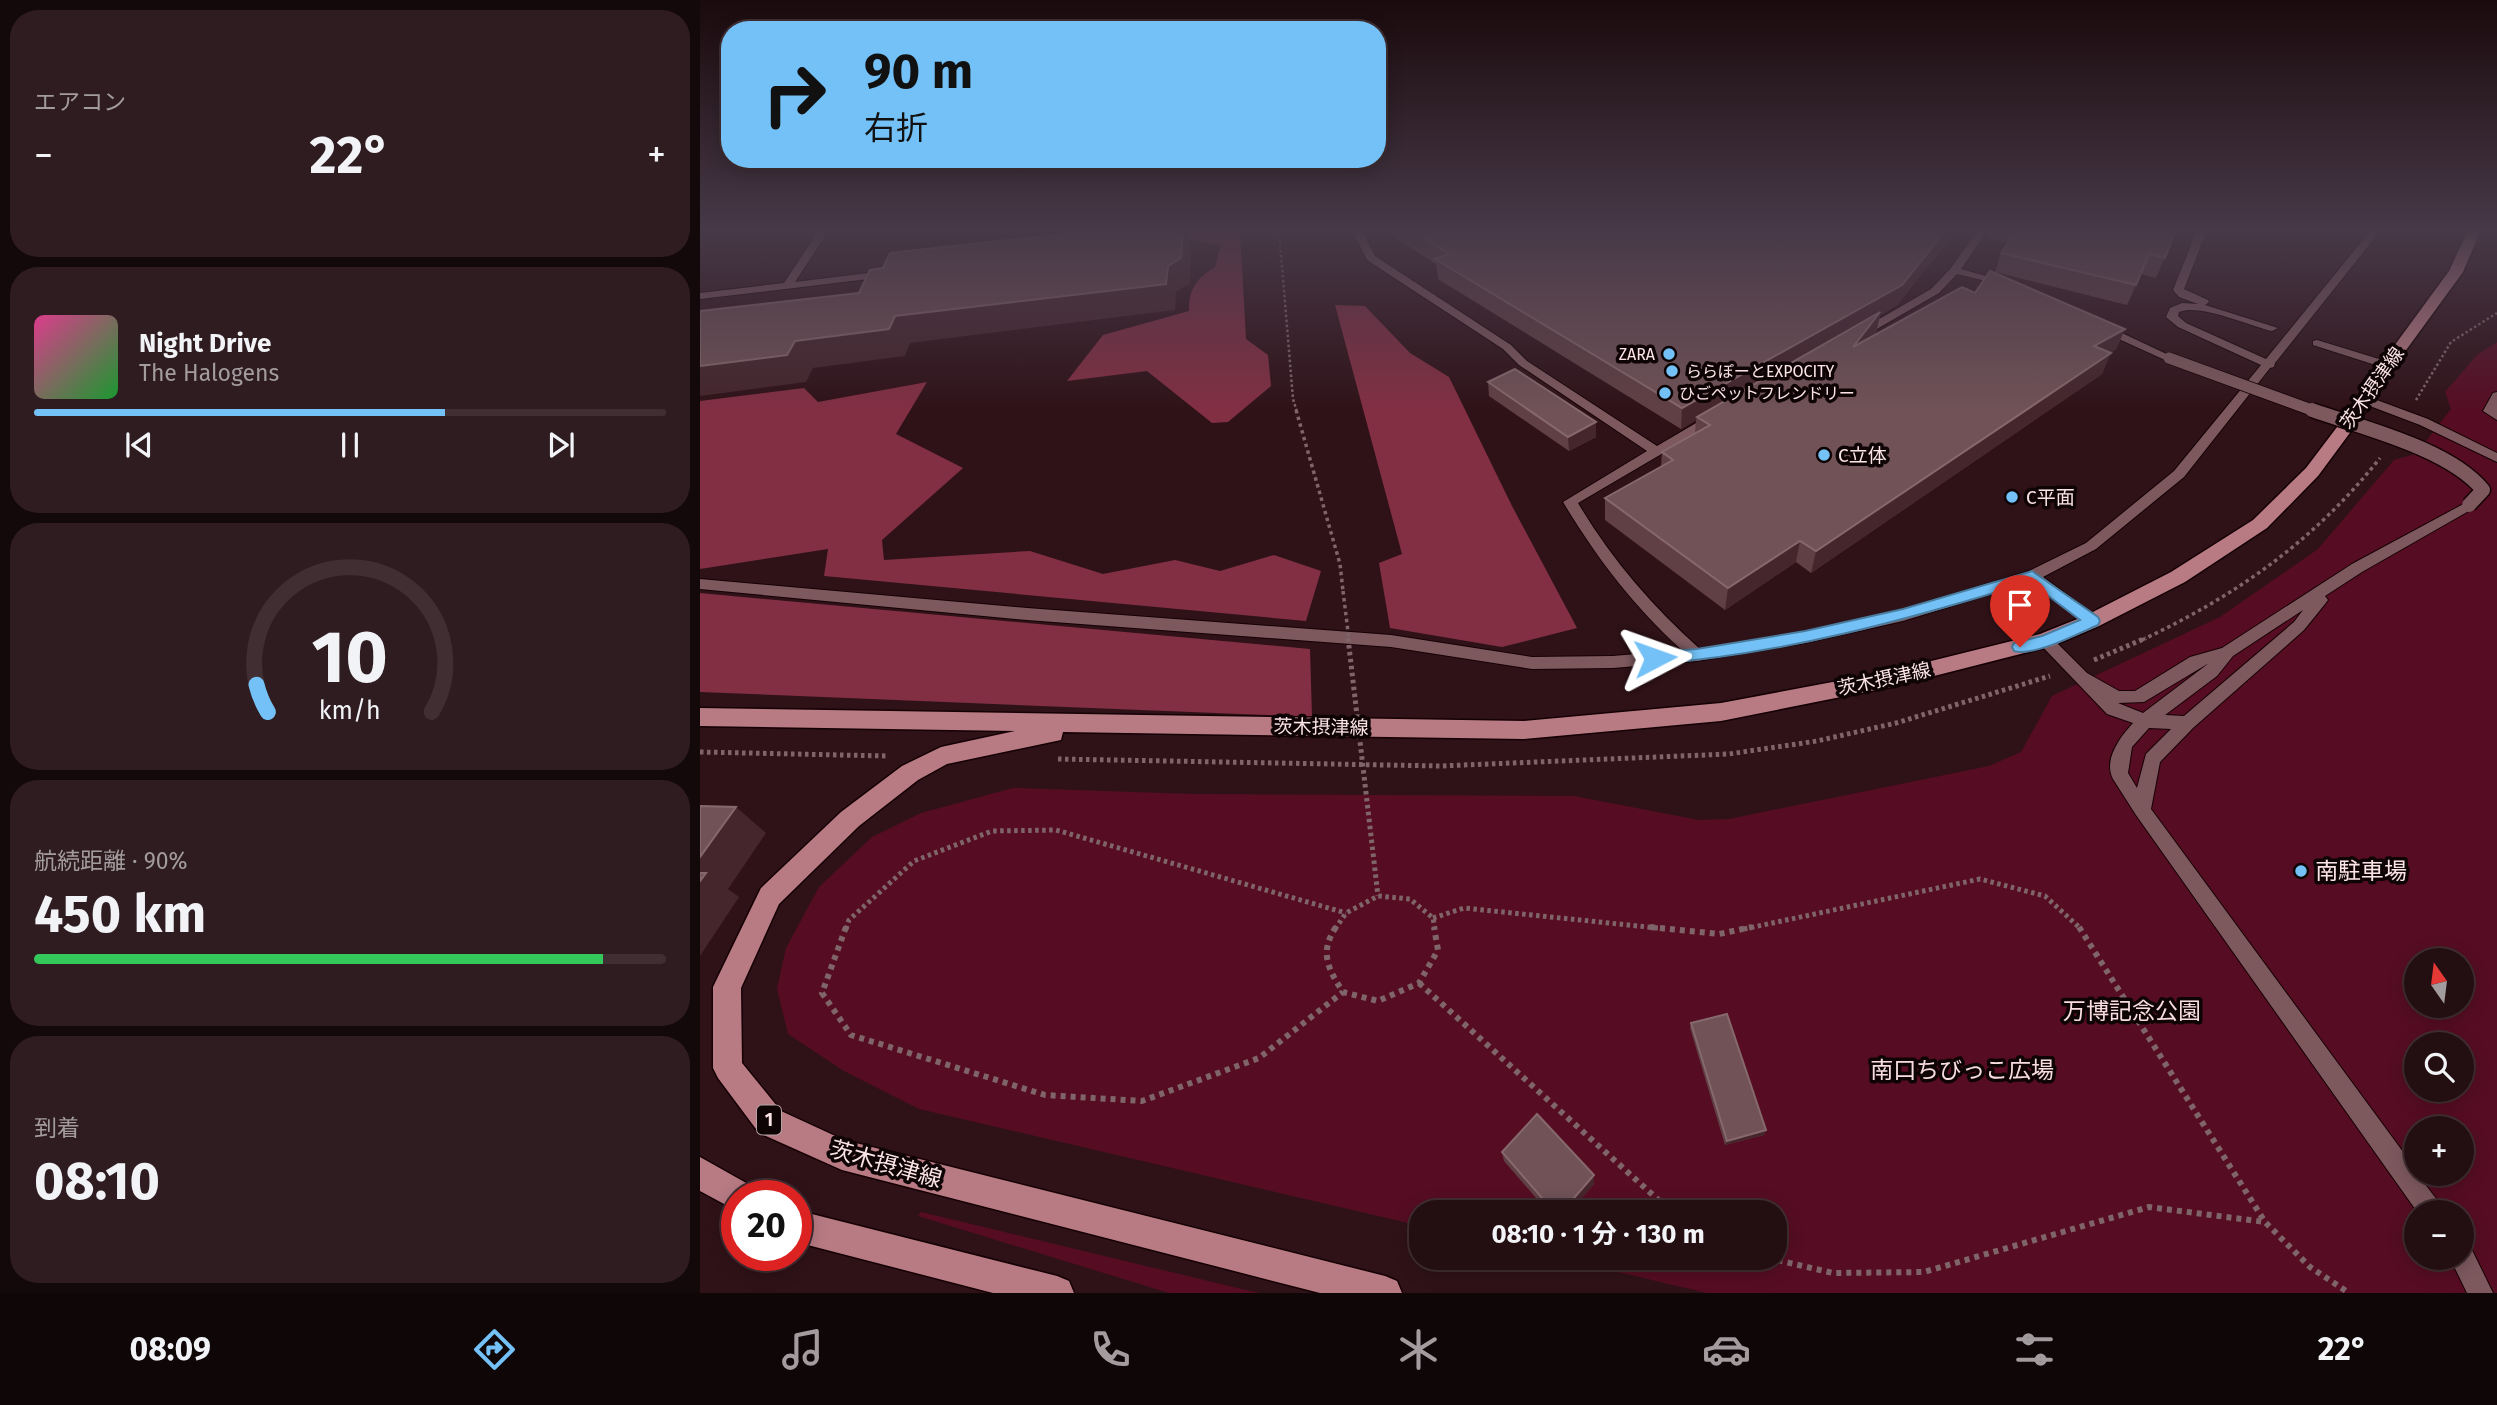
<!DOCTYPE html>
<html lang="ja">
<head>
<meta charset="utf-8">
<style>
  :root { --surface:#230e12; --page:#2f1c20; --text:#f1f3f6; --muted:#a39c9f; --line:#402e32; --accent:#73c1f6 }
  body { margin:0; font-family:"Fira Sans","Noto Sans JP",sans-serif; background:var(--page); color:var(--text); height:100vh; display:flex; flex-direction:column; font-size:26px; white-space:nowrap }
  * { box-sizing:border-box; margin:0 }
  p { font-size:23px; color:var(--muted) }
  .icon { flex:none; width:38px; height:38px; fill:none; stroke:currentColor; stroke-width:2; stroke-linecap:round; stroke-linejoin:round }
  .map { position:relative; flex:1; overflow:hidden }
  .drawer { display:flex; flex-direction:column; gap:10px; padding:10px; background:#13080a; width:700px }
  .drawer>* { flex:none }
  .top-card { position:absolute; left:21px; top:21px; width:665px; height:147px; border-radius:28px; box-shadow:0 4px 18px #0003,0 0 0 2px var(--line); background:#73c1f6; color:#111; overflow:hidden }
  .needle { width:46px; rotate:346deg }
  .fabs { position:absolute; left:1704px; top:948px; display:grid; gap:14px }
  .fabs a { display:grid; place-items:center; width:70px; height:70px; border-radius:50%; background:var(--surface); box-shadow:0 4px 18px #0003,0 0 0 2px var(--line); font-size:35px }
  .speed { position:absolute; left:21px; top:1180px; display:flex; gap:14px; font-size:35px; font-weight:700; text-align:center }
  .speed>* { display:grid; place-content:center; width:91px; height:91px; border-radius:50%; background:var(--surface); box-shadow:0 4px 18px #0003,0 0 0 2px var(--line); line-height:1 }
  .speed .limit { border:10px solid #d22; background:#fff; color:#111 }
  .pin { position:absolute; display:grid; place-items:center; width:60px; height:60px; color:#fff; margin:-72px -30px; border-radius:50% 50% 50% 0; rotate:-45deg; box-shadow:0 0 7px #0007 }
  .pin .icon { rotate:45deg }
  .me { position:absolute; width:77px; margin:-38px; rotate:86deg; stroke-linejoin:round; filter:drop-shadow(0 0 5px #0008) }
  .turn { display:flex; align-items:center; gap:24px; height:147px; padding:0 28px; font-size:32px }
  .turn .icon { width:91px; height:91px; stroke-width:2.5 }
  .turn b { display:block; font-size:49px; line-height:60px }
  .big { font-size:52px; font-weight:700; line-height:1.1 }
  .drawer .card { flex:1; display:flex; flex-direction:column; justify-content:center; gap:10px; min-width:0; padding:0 24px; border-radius:28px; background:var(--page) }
  .drawer .dial { align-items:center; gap:0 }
  .dial svg { height:182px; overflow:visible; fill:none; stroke:var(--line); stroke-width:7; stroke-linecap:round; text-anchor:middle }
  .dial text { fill:var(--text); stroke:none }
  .song { display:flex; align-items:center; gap:21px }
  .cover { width:84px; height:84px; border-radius:10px; background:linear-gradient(135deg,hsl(330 70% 55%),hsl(130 70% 35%)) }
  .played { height:7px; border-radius:4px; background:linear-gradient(90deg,var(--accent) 65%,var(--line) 65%) }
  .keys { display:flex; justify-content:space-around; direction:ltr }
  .heat { display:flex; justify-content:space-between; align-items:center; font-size:38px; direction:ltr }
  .charge { height:10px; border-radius:5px; background:linear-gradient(90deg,#34c759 90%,var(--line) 0) }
  .trip { position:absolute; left:709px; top:1200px; width:378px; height:70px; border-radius:28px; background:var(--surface); box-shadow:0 4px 18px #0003,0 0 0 2px var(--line); font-weight:700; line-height:70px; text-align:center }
  .tabs { display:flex; height:112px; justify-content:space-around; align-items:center; background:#0e0607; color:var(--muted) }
  .tabs .icon { width:49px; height:49px }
  .tabs .active { color:var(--accent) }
  .tabs b { font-size:32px; color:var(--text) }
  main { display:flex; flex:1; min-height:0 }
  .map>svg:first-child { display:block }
  .green { fill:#560d23; fill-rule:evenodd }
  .forest { fill:#822f43 }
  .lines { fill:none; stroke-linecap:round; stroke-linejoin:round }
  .lane-casing { stroke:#150104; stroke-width:2 }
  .primary-casing { stroke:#150104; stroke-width:3 }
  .path-far3 { stroke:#7f656a; stroke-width:2.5; stroke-dasharray:2.5 2.5; stroke-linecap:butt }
  .path-far2 { stroke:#7f656a; stroke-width:3.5; stroke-dasharray:3.5 3.5; stroke-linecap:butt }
  .path-far1 { stroke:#7f656a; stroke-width:5; stroke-dasharray:3.5 3.5; stroke-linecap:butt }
  .path { stroke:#7f656a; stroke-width:6; stroke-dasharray:5 5; stroke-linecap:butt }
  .lane { fill:#7d595e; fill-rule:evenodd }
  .primary { fill:#b87b84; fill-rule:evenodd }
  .lane-bridge-far1-casing { stroke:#150104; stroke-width:13; stroke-linecap:butt }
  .lane-bridge-casing { stroke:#150104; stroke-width:17; stroke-linecap:butt }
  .path-bridge-far1 { stroke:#7f656a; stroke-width:3.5; stroke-dasharray:3.5 3.5; stroke-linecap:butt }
  .path-bridge { stroke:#7f656a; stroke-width:5; stroke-dasharray:3.5 3.5; stroke-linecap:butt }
  .lane-bridge-far1 { stroke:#7d595e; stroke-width:11 }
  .lane-bridge { stroke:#7d595e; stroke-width:14 }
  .wall { fill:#604045 }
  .shaded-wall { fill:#45262c }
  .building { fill:#705257; stroke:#86696d; stroke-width:2 }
  .route { fill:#73c1f6; stroke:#4b7da0; stroke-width:2 }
  .poi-dot { fill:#73c1f6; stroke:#0f0405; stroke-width:2.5 }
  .labels { text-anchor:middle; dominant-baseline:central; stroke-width:7; stroke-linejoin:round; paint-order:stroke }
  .far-poi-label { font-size:16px; fill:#fae4e7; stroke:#0f0405; text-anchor:start }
  .shield { fill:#0f0405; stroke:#b4a1a3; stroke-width:2 }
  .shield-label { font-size:18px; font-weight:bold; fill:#fae4e7 }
  .street-label { font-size:19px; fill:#fae4e7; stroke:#0f0405 }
  .poi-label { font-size:19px; fill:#fae4e7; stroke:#0f0405; text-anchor:start }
  .near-poi-label { font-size:23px; fill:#fae4e7; stroke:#0f0405; text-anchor:start }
  .near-park-label { font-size:23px; fill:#f7dde0; stroke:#0f0405 }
  .near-street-label { font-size:23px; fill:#fae4e7; stroke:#0f0405 }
</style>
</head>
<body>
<main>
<section class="drawer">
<div class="card"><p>エアコン</p>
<div class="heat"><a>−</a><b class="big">22°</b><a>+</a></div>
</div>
<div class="card">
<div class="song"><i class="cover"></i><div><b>Night Drive</b><p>The Halogens</p></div></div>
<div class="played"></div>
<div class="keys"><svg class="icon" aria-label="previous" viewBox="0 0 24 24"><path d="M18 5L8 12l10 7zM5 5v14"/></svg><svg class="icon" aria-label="pause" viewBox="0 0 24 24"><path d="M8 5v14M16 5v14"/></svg><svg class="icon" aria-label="next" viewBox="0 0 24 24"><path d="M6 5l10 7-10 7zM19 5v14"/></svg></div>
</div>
<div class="card dial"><svg viewBox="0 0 100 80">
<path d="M14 69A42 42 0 1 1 86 69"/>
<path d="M14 69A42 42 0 0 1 9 57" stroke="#73c1f6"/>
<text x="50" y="56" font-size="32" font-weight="700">10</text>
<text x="50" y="72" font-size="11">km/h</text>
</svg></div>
<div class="card"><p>航続距離 · 90%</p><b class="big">450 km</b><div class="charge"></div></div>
<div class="card"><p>到着</p><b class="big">08:10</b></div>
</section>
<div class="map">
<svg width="1797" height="1293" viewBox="0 0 1797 1293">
  <rect width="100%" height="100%" fill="#2f1218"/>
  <!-- green -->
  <g class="green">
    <path d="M1797,342V1293H1007L858,1258H1074V1213H721V1226L219,1109L144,1071L88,1034L77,989L86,948L119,887L172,837L221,813L313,788L493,794L874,796L999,820L1029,819L1289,766L1321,752L1352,696L1520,617L1618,549L1694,460L1716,454L1751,409L1745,392L1777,355ZM1717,961H1762V1006H1717ZM1717,1045H1762V1090H1717ZM1717,1129H1762V1174H1717ZM1717,1213H1762V1258H1717Z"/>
    <polygon points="221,1212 550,1291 560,1293 469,1293 218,1216"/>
  </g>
  <!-- forest -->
  <g class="forest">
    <path d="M485,230H540L546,339L568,355L571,386L528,422L512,423L447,371L367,381L403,335L489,311C489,288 496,279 515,267L521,245L480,238Z"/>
    <polygon points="635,305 665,306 710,353 749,377 812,506 877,628 802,647 690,628 679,563 702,554"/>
    <polygon points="227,382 196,434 263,468 182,540 184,560 330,551 403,574 475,560 520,571 574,555 621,571 606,621 124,576 128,549 0,569 0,401 104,388 118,402"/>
    <polygon points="0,593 610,649 612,717 0,692"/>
  </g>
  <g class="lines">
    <!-- lane casing -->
    <g class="lane-casing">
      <g id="lane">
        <polygon points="119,230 129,230 95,282 185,271 190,274 185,277 0,299 0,293 84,283"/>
        <path d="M652,230H662L675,256L811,345L827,361L957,446L1008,416H1016V422L878,503C911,559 952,606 1000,649L1105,631L1203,609L1327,572L1386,543L1474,471L1561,365L1478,327L1466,317L1470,308L1482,303L1498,304L1479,297L1473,290L1497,230H1507L1484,289L1508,300L1509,302L1505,305L1578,328L1572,331C1550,326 1499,303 1479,312L1478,316L1486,323L1566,359L1671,230H1681L1575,363L1574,367L1570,368L1484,477L1396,549L1343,577L1397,617L1400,621L1392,627L1330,582L1203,621L1105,643L997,661L913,668L832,669L691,647L327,620L0,589V579L327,608L691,635L832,657L913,656L982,650C934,607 896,557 863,502L947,451L819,365L803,349L667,260Z"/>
        <polygon points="1278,230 1288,230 1261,269 1307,282 1307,286 1257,274 1239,293 1163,337 1155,337 1155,333 1231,289 1251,268"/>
        <polygon points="1399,326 1407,326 1475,358 1473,360 1465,360 1399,330"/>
        <polygon points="1617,340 1692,363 1694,365 1688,369 1613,345 1613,341"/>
        <polygon points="1797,392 1797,420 1783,411 1793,393"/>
        <polygon points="1666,396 1728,419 1797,453 1797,462 1720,425 1662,403 1660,400"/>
        <path d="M1769,501L1776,505L1774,508L1662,572L1625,596L1628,600L1625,604L1604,630L1493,728L1460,762L1451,809L1717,1171V1174L1741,1205L1745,1213H1718L1436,815L1413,779C1403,760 1420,737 1433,723L1407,714L1337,641L1345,635L1351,637L1387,673L1419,691H1435L1490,657L1522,648L1652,564ZM1603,610L1594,622L1484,716L1465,715L1517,676L1533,656ZM1509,663L1443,713L1418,703L1444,702ZM1449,728L1471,729L1446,754L1437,788L1428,773L1432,747Z"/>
        <polygon points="1762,1245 1771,1248 1793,1293 1767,1293 1750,1258 1762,1258"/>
      </g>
    </g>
    <!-- primary casing -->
    <g class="primary-casing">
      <g id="primary">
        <polygon points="1768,230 1781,230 1763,272 1701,357 1672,403 1618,476 1567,528 1485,582 1399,626 1352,646 1191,687 1021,721 824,739 363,732 361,740 247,764 218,780 159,826 79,904 41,988 42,1063 81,1111 144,1140 685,1276 697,1281 702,1293 620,1293 142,1170 59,1133 18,1078 13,1068 13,987 61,888 141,812 202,766 241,747 315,731 0,726 0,708 824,721 1021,703 1191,671 1340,634 1385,616 1471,572 1553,520 1606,468 1659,398 1689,353 1749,271"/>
        <polygon points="0,1157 48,1184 53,1195 37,1195 37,1211 0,1191"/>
        <polygon points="96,1210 357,1276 369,1281 374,1293 293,1293 96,1242"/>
      </g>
    </g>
    <!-- path-far3 -->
    <g class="path-far3">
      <polyline points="579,230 593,399 597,412"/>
      <polyline points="1716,400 1751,342 1797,313"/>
    </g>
    <!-- path-far2 -->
    <g class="path-far2">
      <polyline points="596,410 640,564 643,591"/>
      <path d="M1442,640C1537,595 1614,541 1680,458"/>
    </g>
    <!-- path-far1 -->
    <g class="path-far1">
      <polyline points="1394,660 1446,638"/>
      <polyline points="0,752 188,756"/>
      <polyline points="358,759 740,766 1029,754 1117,741 1196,723 1350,676"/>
      <polyline points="733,918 764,908 967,929"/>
      <polyline points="146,929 149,920 214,861 292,831 356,830 646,913"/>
      <polyline points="635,929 646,913 678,896 710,899 733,918 735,929"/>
      <polyline points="1044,929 1280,879 1345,896 1381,929"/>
    </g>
    <!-- path -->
    <g class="path">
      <polyline points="146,927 122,993 151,1035 345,1095 442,1101 559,1058 643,992"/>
      <path d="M636,927C619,952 628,969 643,992L678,1001L719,983L738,950L734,927"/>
      <polyline points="950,927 1019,934 1052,927"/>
      <polyline points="1379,927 1565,1222 1610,1267 1649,1293"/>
      <polyline points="719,983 965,1206 978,1213"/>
      <polyline points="1068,1258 1133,1273 1224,1272 1449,1207 1565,1222"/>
    </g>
    <!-- lane -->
    <use href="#lane" class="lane"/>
    <!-- primary -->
    <use href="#primary" class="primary"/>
    <!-- lane-bridge-far1 casing -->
    <g class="lane-bridge-far1-casing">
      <polyline id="lane-bridge-far1" points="1469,358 1617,412"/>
    </g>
    <!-- lane-bridge casing -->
    <g class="lane-bridge-casing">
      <path id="lane-bridge" d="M1612,410C1663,428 1750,449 1783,490L1769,505"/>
    </g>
    <!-- path-bridge-far1 -->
    <polyline class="path-bridge-far1" points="643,591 649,640"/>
    <!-- path-bridge -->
    <polyline class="path-bridge" points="648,638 678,896"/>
    <!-- lane-bridge-far1 -->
    <use href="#lane-bridge-far1" class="lane-bridge-far1"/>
    <!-- lane-bridge -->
    <use href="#lane-bridge" class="lane-bridge"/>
  </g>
  <!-- wall -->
  <g class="wall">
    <polygon points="683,230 1275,230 1272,234 1256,231 1197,305 1180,315 1176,333 1174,335 1275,293 1425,329 1416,349 1410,353 1402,374 1111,573 1096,562 1025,610 905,520 905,498 961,467 962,452 995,434 996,420 981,429 738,279 736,264"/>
    <polygon points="1288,230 1476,230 1456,278 1441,274 1427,305 1295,272 1301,253 1308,243 1286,238"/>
    <polygon points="788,382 896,437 869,451 789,396"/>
    <polygon points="991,1023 1066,1130 1064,1135 1025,1145 990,1028"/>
    <polygon points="802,1152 894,1184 868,1213 849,1213 804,1161"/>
  </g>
  <!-- shaded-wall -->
  <g class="shaded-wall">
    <polygon points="483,230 486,230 491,247 490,283 476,292 475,310 210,343 205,356 113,368 106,382 0,396 0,366 195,316 468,266"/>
    <polygon points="1246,230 1256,230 1197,305 1180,315 1176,333 1149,367 997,417 996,420 981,429 982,408"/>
    <polygon points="1425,329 1416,349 1386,367 1394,346"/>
    <polygon points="1411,353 1402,374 1111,573 1116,551"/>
    <polygon points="896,422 896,437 869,451 868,437"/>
    <polygon points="1100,541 1096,562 1025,610 1028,588"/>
    <polygon points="36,807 66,833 28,889 39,897 0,956 0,857"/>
    <polygon points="1066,1130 1064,1135 1025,1145 1027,1141"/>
    <polygon points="894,1175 894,1184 868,1213 861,1213"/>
  </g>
  <!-- building -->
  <g class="building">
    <polygon points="402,230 483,230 481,258 468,266 466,284 195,316 189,329 95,341 87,355 0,366 0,311 159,293 170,270 183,268 190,253"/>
    <polygon points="711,230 1246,230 1202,285 982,408 735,259 749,254"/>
    <polygon points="1316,230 1476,230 1465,258 1449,254 1436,285 1301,253"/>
    <polygon points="1290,271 1425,329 1394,346 1411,353 1116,551 1100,541 1028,588 905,498 973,460 962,452 1010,425 997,417 1180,312 1153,347 1262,287 1275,293"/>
    <polygon points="815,369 896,422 868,437 788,382"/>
    <polygon points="0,806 36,807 0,857"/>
    <polygon points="0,873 6,873 0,881"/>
    <polygon points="1027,1014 1066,1130 1027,1141 991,1023"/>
    <polygon points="837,1114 894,1175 861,1213 855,1213 802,1152"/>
  </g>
  <!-- sky -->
  <linearGradient id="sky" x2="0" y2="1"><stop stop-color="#1a0a0d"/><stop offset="0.56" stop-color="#473948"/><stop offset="1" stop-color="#473948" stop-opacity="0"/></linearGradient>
  <rect width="1797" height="411" fill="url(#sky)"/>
  <!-- route -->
  <path class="route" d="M1332,571L1398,617L1400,621L1398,625C1379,633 1334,657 1314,651L1312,647L1314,643L1342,636L1380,620L1330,582C1207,620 1083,654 955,664L947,658L955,652L997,649L1105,631L1203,609Z"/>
  <!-- markers -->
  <g class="poi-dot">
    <circle cx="969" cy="354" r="7"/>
    <circle cx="972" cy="371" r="7"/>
    <circle cx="965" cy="393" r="7"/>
    <circle cx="1124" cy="455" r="7"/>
    <circle cx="1312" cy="497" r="7"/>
    <circle cx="1601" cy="871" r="7"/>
  </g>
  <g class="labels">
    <!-- far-poi labels -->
    <g class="far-poi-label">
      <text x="955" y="354" text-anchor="end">ZARA</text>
      <text x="986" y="371">ららぽーとEXPOCITY</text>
      <text x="979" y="393">ひごペットフレンドリー</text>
    </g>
    <!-- shield labels -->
    <rect class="shield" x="57" y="1105.5" width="24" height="29" rx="5"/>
    <g class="shield-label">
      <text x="69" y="1120">1</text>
    </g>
    <!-- street labels -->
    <g class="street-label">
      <text transform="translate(1672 388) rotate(-55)">茨木摂津線</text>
      <text transform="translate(1184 679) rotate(-12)">茨木摂津線</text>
      <text transform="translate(621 727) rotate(1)">茨木摂津線</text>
    </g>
    <!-- poi labels -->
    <g class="poi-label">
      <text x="1138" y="455">C立体</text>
      <text x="1326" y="497">C平面</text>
    </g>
    <!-- near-poi labels -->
    <g class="near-poi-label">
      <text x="1615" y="871">南駐車場</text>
    </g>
    <!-- near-park labels -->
    <g class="near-park-label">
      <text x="1432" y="1011">万博記念公園</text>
      <text x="1262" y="1070">南口ちびっこ広場</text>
    </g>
    <!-- near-street labels -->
    <g class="near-street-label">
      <text transform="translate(186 1164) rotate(16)">茨木摂津線</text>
    </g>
  </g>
</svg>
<div class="fabs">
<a><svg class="needle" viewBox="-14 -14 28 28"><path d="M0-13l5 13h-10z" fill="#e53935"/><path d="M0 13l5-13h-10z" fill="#a39c9f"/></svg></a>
<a><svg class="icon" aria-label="search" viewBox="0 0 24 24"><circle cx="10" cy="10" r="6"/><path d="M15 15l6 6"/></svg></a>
<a>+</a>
<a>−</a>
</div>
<div class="speed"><div class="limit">20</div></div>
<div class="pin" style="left:1320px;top:647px;background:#d93025"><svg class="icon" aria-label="arrive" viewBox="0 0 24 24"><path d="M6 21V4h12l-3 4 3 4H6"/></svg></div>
<svg class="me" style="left:955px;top:658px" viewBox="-20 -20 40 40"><path d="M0-17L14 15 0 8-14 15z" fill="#73c1f6" stroke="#fff" stroke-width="4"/></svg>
<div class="trip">08:10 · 1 分 · 130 m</div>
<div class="top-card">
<div class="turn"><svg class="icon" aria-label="right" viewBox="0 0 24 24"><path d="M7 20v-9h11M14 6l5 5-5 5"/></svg><div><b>90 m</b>右折</div></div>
</div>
</div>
</main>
<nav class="tabs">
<b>08:09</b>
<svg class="icon active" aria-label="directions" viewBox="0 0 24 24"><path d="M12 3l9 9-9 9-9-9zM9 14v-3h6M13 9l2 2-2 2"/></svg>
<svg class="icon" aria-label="music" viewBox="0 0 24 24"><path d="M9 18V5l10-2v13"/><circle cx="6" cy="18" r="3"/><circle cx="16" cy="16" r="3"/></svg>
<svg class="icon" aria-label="phone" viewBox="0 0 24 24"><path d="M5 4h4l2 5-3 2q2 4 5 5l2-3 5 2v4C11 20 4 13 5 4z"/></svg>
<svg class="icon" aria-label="climate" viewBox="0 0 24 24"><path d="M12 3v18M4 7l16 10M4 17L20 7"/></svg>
<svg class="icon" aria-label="car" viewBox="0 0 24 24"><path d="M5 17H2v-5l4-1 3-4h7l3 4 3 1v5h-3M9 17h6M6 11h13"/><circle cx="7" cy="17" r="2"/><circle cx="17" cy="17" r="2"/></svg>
<svg class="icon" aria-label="filters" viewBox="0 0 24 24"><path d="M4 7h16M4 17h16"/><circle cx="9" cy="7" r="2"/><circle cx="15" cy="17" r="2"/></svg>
<b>22°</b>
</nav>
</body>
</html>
